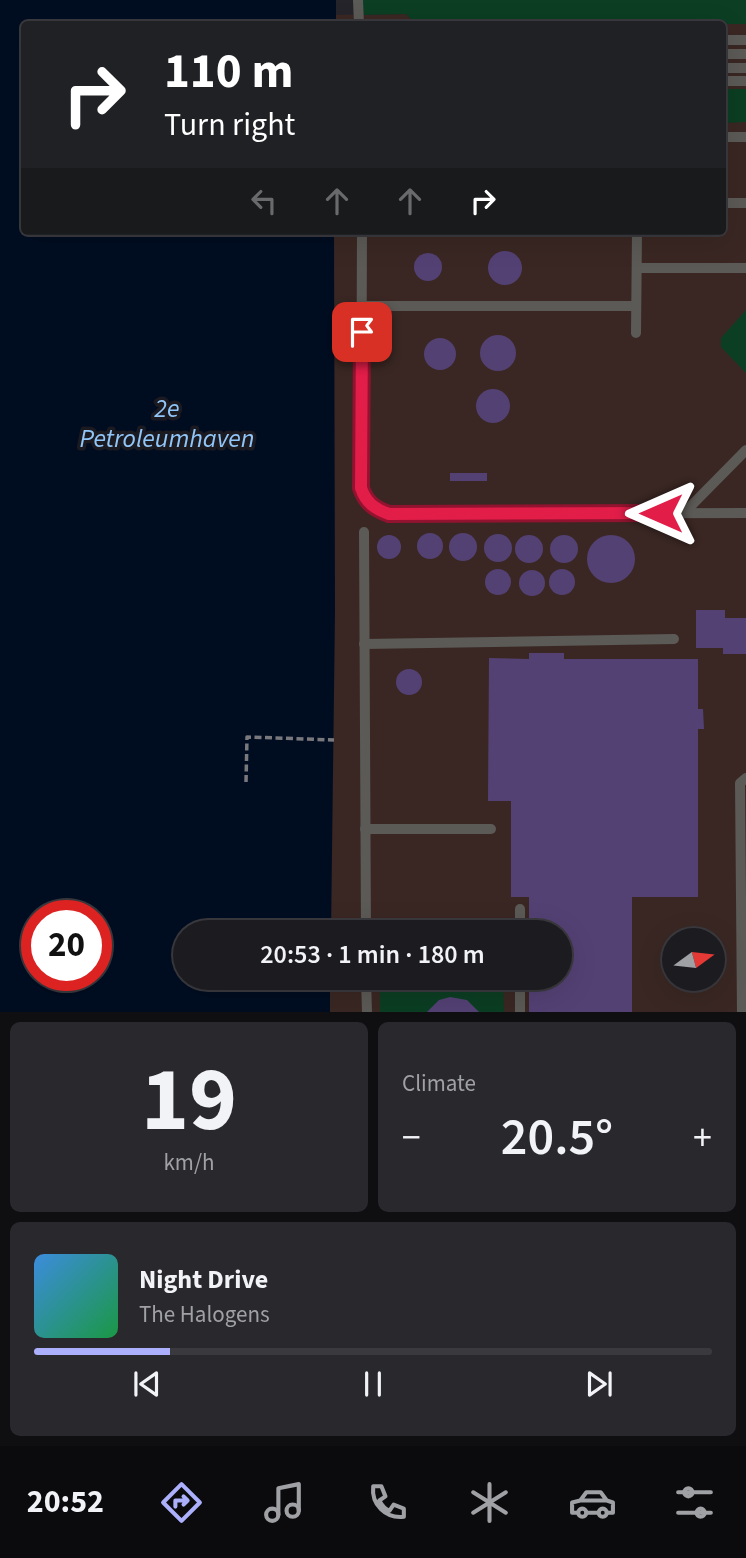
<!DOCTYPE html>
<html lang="en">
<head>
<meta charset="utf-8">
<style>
  :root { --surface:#1c1b20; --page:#29282d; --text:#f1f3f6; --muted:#a0a1a5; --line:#3a393e; --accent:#acaffb }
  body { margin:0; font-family:"Source Sans 3",sans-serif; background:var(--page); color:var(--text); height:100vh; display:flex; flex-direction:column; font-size:26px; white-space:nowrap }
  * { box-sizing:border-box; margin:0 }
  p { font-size:23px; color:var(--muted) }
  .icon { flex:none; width:38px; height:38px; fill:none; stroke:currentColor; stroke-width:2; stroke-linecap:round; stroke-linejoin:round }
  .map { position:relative; height:1012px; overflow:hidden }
  .sheet { display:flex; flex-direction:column; gap:10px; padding:10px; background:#0f0f12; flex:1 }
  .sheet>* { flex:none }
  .banner { position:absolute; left:21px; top:21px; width:705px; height:214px; border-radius:7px; box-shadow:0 7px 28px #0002,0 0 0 2px var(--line); background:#202124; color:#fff; overflow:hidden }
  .needle { width:46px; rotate:75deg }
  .controls { position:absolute; left:662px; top:928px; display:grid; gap:14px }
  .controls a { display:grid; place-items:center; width:63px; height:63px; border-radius:50%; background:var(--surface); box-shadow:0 7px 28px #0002,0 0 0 2px var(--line); font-size:35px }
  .speed { position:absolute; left:21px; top:900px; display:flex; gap:14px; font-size:35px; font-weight:700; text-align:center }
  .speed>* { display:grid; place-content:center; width:91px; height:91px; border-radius:50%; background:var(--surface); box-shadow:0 7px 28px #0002,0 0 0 2px var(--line); line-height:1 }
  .speed .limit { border:10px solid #d22; background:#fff; color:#111 }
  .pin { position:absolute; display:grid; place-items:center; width:60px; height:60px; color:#fff; margin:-30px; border-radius:14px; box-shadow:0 4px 10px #0006 }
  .me { position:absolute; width:77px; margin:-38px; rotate:270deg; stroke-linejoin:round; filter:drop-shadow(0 0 5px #0008) }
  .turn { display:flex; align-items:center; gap:24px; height:147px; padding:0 28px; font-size:32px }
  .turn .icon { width:91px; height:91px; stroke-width:2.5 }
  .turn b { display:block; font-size:49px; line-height:60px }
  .lanes { display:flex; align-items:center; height:66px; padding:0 28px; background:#0003; justify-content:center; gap:35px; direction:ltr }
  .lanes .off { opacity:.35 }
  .big { font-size:52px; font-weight:600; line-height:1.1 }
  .sheet .tile { flex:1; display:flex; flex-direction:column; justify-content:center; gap:10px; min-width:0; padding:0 24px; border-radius:10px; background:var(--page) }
  .sheet .dial { align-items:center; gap:0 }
  .dial b { font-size:91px; line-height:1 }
  .song { display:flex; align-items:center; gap:21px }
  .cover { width:84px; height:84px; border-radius:10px; background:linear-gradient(135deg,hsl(210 70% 55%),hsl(140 70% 35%)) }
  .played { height:7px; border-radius:4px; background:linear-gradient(90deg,var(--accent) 20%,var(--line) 20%) }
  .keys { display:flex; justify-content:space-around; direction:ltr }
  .heat { display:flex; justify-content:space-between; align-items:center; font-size:38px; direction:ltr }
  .sheet .tiles { flex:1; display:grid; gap:10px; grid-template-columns:1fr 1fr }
  .tile:last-child { grid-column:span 2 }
  .trip { position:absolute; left:173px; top:920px; width:399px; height:70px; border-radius:35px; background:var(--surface); box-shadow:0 7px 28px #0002,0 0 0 2px var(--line); font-weight:600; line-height:70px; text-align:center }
  .tab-bar { display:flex; height:112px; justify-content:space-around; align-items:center; background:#0b0b0d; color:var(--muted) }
  .tab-bar .icon { width:49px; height:49px }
  .tab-bar .active { color:var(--accent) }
  .tab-bar b { font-size:32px; color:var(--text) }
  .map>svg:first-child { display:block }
  .industrial { fill:#3a2723; fill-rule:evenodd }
  .green { fill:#0b3e23 }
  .water { fill:#000d21; fill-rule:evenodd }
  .building { fill:#534174 }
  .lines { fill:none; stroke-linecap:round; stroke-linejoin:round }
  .path { stroke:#79787d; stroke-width:3.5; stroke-dasharray:7 3.5; stroke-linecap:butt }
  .service { stroke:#5b5a56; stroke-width:10 }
  .route-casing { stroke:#92132f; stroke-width:18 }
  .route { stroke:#e11d48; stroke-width:12 }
  .labels { text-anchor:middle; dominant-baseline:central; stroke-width:7; stroke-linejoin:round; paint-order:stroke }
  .water-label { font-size:26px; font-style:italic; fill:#91c6f9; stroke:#1c1a21 }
</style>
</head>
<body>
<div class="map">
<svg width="746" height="1012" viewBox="0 0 746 1012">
  <rect width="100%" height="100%" fill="#26242b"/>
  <!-- industrial -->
  <path class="industrial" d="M406,14L416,24H746V1012H329V978H560V933H329L333,231H723V24H332V15ZM674,940H712V978H674Z"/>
  <!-- green -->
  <g class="green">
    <polygon points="363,0 746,0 746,24 416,24 406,14 362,15"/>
    <polygon points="723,89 746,89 746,122 723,123"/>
    <polygon points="746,310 746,373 721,347 721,338"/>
    <polygon points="380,978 503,978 504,1012 380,1012"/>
  </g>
  <!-- water -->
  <path class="water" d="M0,0H336V24H24V231H334L335,611L331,933H186V978H330V1012H0ZM37,915H96V975H37Z"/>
  <!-- building -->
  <g class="building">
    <circle cx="505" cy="268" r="17"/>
    <circle cx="428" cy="267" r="14"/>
    <circle cx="498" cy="353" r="18"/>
    <circle cx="440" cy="354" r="16"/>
    <circle cx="493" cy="406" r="17"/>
    <rect x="450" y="473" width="37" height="8"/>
    <circle cx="430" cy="546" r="13"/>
    <circle cx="463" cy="547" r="14"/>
    <circle cx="498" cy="548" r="14"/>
    <circle cx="611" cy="559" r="24"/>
    <circle cx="389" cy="547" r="12"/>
    <circle cx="564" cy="549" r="14"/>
    <circle cx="529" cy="549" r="14"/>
    <circle cx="498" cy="582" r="13"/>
    <circle cx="562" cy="582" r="13"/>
    <circle cx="532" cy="583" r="13"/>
    <polygon points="696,610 725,610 725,618 746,618 746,654 723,654 723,648 696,648"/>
    <polygon points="529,653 564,653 564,659 698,659 698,709 703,709 704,729 698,729 698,897 632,897 632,1012 529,1012 529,978 560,978 560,933 529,933 529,897 511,897 511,801 488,801 489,658 529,659"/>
    <circle cx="409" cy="682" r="13"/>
    <polygon points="450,997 467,1000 479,1012 427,1012 439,1000"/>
  </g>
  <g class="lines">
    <!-- path -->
    <polyline class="path" points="246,782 247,737 334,740"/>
    <!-- service -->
    <g class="service">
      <polyline points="358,0 359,24"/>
      <polyline points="723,40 746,40"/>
      <polyline points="723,54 746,54"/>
      <polyline points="723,68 746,68"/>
      <polyline points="723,81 746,81"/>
      <polyline points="723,137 746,137"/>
      <polyline points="723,203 746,203"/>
      <path d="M362,231L361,488C366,503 375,509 389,514L746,513"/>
      <polyline points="637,268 746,268"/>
      <polyline points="362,306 636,306"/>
      <polyline points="636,333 637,231"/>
      <polyline points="684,513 746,450"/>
      <polyline points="364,532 366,933"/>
      <polyline points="364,644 674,639"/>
      <polyline points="365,829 491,829"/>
      <polyline points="520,909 520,933"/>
      <polyline points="366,978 367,1012"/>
      <polyline points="520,978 520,1012"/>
      <polyline points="742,1012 740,783 746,778"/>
    </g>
  </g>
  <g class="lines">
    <!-- route casing -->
    <g class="route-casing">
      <path id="route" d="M362,332L361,488C366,503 375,509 389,514L661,513"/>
    </g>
    <!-- route -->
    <use href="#route" class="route"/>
  </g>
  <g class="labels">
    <!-- water labels -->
    <g class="water-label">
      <text x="167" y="408">2e<tspan x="167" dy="30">Petroleumhaven</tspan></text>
    </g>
  </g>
</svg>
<div class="controls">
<a><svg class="needle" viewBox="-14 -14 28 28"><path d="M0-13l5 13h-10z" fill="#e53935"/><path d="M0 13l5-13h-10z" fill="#a0a1a5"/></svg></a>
</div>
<div class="speed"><div class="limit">20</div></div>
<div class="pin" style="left:362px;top:332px;background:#d93025"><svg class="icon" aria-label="arrive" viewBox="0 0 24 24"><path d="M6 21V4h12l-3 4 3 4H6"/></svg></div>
<svg class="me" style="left:661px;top:513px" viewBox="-20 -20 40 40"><path d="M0-17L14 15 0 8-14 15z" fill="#e11d48" stroke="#fff" stroke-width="4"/></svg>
<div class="trip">20:53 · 1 min · 180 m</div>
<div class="banner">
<div class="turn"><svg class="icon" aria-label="right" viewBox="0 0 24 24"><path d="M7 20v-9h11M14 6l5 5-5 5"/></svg><div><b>110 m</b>Turn right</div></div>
<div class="lanes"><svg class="icon off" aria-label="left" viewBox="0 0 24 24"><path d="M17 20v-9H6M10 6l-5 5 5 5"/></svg><svg class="icon off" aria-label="ahead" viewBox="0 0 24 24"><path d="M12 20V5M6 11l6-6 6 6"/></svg><svg class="icon off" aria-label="ahead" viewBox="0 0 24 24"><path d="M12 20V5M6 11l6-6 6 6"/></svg><svg class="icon" aria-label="right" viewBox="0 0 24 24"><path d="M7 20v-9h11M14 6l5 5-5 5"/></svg></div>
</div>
</div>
<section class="sheet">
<div class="tiles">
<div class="tile dial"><b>19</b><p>km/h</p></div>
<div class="tile"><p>Climate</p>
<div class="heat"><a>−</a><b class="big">20.5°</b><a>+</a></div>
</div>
<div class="tile">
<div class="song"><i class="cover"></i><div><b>Night Drive</b><p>The Halogens</p></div></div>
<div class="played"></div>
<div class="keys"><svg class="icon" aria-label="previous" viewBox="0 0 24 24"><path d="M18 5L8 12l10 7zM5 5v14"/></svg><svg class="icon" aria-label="pause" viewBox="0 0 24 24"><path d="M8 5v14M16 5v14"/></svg><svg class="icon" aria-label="next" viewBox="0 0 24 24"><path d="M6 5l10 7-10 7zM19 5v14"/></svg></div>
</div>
</div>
</section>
<nav class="tab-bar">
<b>20:52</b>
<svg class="icon active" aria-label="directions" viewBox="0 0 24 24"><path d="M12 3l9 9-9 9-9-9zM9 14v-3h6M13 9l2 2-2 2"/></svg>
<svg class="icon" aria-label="music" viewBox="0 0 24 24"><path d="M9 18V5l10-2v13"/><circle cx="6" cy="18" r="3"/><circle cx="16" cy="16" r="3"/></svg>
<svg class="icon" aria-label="phone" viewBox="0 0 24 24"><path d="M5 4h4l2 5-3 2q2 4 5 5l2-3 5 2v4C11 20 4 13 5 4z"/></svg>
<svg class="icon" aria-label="climate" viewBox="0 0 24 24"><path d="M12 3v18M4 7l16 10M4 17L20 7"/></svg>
<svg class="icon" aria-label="car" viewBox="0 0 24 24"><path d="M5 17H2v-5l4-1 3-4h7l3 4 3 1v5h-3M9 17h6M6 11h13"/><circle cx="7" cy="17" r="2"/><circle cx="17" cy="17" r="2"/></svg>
<svg class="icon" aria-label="filters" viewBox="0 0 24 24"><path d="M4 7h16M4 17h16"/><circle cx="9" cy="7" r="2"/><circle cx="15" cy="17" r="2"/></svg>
</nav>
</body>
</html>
